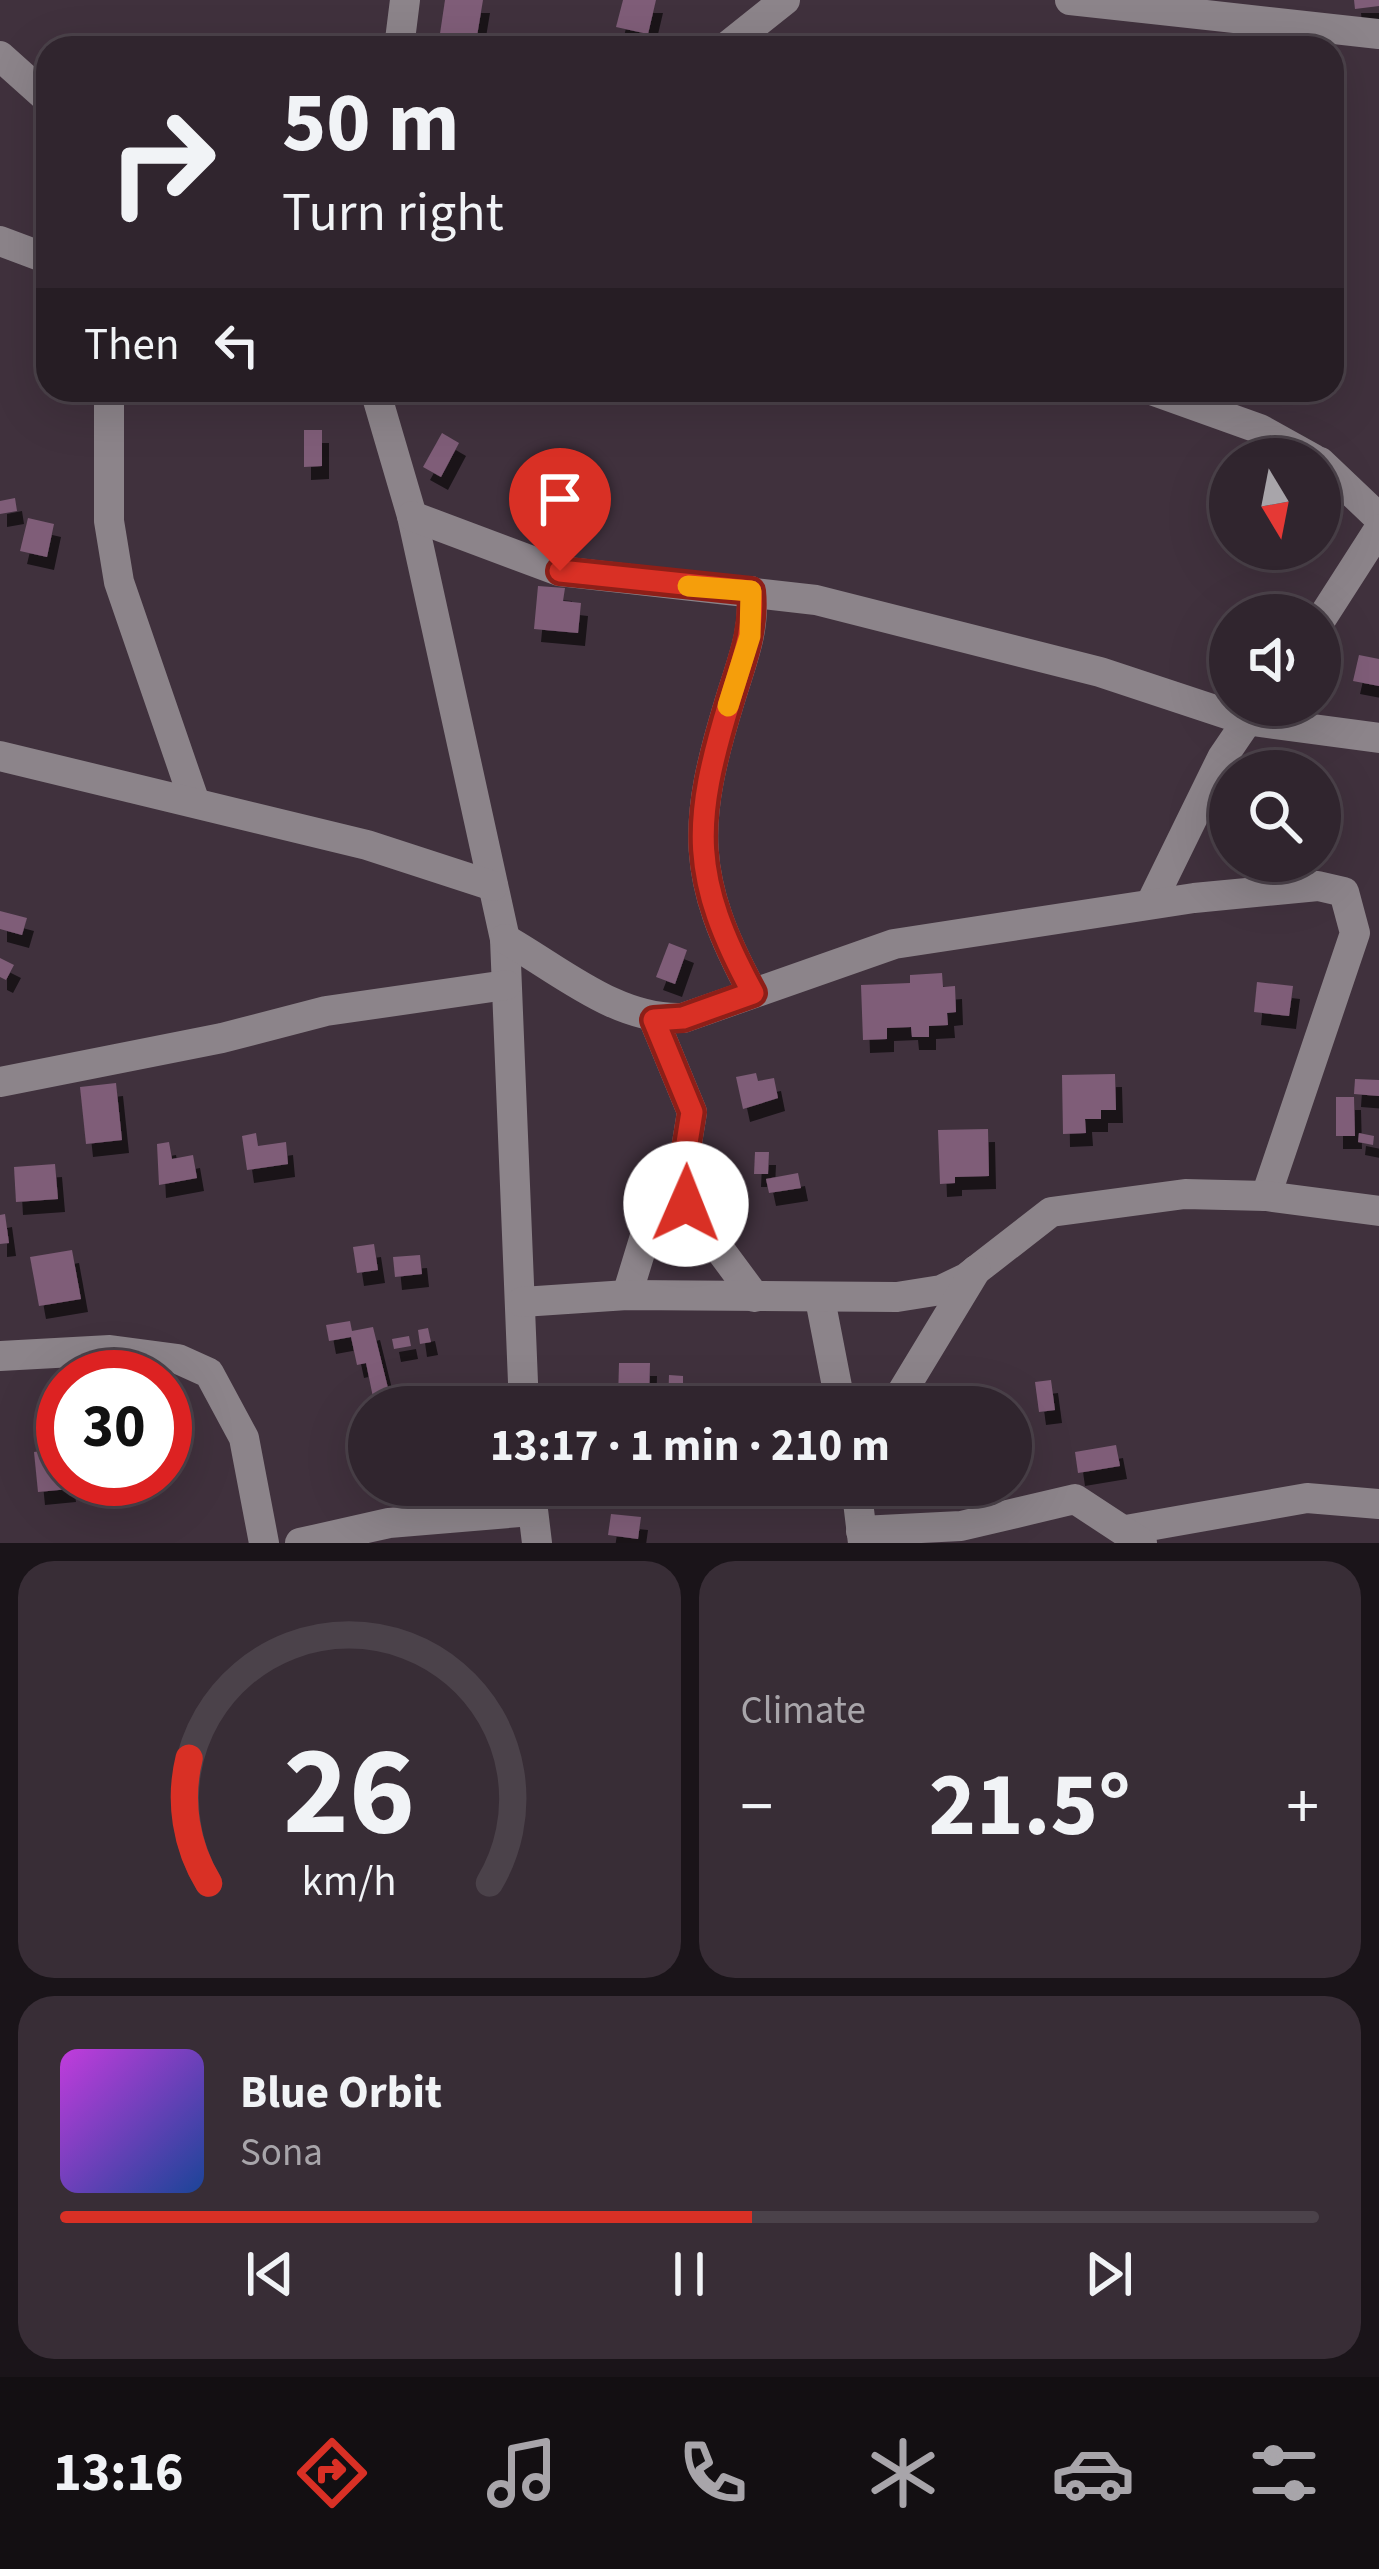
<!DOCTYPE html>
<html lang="en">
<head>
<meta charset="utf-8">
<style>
  :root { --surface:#30252e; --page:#382d36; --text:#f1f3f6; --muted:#a8a5aa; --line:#4b424a; --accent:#d93025 }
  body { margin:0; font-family:"Source Sans 3",sans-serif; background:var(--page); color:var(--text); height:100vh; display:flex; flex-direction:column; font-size:45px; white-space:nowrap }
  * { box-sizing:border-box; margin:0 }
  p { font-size:39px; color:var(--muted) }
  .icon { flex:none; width:66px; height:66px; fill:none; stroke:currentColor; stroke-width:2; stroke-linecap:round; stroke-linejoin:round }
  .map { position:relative; height:1543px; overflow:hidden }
  .sheet { display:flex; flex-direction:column; gap:18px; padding:18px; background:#1a1419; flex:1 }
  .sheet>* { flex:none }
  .guide { position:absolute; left:36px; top:36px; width:1308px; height:366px; border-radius:36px; box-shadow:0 12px 48px #0002,0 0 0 3px var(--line); background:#30252e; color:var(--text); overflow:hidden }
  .needle { width:78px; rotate:170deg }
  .buttons { position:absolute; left:1209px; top:438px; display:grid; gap:24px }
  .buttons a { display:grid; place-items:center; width:132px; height:132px; border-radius:50%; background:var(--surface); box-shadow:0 12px 48px #0002,0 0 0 3px var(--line); font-size:60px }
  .speed { position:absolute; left:36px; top:1350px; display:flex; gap:24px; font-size:60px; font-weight:700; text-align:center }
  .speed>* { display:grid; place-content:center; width:156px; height:156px; border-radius:50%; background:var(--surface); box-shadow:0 12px 48px #0002,0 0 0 3px var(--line); line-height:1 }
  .speed .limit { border:18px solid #d22; background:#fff; color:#111 }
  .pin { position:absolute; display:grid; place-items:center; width:102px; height:102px; color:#fff; margin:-123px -51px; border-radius:50% 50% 50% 0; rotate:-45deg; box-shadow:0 0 12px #0007 }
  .pin .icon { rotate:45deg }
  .me { position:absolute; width:132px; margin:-66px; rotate:1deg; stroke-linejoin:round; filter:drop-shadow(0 0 9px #0008) }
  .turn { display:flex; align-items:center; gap:42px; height:252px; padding:0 48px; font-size:54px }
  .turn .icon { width:156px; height:156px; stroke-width:2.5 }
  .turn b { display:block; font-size:84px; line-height:102px }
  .then { display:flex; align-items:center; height:114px; padding:0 48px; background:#0003; gap:24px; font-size:45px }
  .big { font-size:90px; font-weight:700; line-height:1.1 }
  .sheet .widget { flex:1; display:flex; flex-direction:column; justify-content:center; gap:18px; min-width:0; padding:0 42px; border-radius:36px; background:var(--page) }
  .sheet .dial { align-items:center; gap:0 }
  .dial svg { height:312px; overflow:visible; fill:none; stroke:var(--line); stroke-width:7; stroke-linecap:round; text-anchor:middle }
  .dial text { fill:var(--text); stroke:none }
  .song { display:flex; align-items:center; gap:36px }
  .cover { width:144px; height:144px; border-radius:18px; background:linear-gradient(135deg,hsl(290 70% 55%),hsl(220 70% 35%)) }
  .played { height:12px; border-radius:6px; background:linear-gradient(90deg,var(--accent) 55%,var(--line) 55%) }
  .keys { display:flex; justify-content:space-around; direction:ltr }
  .heat { display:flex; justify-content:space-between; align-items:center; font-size:66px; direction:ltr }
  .sheet .tiles { flex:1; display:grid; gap:18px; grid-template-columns:1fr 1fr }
  .widget:last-child { grid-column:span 2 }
  .trip { position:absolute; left:348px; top:1386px; width:684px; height:120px; border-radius:60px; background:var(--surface); box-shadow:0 12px 48px #0002,0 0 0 3px var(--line); font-weight:700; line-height:120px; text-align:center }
  .tabs { display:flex; height:192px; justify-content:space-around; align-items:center; background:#130f12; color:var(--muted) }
  .tabs .icon { width:84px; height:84px }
  .tabs .active { color:var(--accent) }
  .tabs b { font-size:54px; color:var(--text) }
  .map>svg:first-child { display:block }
  .building { fill:#7f5d78; filter:url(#shadow) }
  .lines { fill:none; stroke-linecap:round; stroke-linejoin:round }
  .minor { stroke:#8c848a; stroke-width:30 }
  .route-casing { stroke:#8d1f18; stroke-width:30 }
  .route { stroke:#d93025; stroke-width:21 }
  .slow { stroke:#f59e0b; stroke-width:21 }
</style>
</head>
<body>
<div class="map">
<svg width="1379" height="1543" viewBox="0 0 1379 1543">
  <defs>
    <filter id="shadow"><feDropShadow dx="7" dy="13" stdDeviation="0" flood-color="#0009"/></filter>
  </defs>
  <rect width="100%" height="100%" fill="#40313d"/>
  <!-- building -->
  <g class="building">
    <polygon points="445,0 483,0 475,48 438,47"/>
    <polygon points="623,0 656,0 648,34 616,27"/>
    <polygon points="1354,0 1379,0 1379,6 1355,9"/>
    <polygon points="304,430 322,430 322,466 304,467"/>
    <polygon points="442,433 459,443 441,477 423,467"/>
    <polygon points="15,498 17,511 0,514 0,501"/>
    <polygon points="28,518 54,524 47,557 20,551"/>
    <polygon points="538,586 565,588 563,601 581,603 578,633 534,629"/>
    <polygon points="1359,655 1379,659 1379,686 1353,681"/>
    <polygon points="0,911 27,918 22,935 0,929"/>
    <polygon points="669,943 687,950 675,984 656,977"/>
    <polygon points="0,958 14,965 6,980 0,977"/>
    <polygon points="942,973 943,987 955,986 956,1012 947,1013 948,1025 929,1026 929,1037 912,1037 911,1027 887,1028 887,1039 863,1040 861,985 910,983 910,975"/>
    <polygon points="1257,982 1293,986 1289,1016 1254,1012"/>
    <polygon points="756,1073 758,1081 774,1078 778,1098 743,1109 736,1077"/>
    <polygon points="1115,1074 1116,1110 1101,1110 1101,1119 1085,1119 1086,1133 1063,1134 1062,1075"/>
    <polygon points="1355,1079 1379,1080 1379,1096 1354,1094"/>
    <polygon points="116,1083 122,1140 86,1144 80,1087"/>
    <polygon points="1336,1097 1354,1097 1355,1136 1336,1136"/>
    <polygon points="988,1129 989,1176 955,1177 955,1183 940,1184 938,1130"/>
    <polygon points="256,1133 258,1146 286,1142 288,1164 247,1170 242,1136"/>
    <polygon points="1359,1133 1374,1136 1373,1145 1358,1142"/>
    <polygon points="169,1142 172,1159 193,1155 197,1178 159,1185 157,1144"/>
    <polygon points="755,1152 769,1152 768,1174 754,1174"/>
    <polygon points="55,1164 58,1199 16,1202 14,1167"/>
    <polygon points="798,1173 801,1188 769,1193 766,1179"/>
    <polygon points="5,1214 9,1243 0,1244 0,1215"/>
    <polygon points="374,1244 378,1270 357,1273 353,1247"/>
    <polygon points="72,1250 81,1299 39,1306 30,1257"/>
    <polygon points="420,1255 422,1274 395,1277 393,1257"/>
    <polygon points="350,1321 352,1331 373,1327 390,1396 402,1393 405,1407 375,1407 366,1363 357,1365 351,1337 329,1341 326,1325"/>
    <polygon points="428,1328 431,1342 420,1344 418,1330"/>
    <polygon points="409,1336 411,1346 394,1349 392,1339"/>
    <polygon points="619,1363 650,1363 649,1400 618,1400"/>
    <polygon points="669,1375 683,1376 683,1393 721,1394 721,1407 668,1407"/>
    <polygon points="1051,1380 1055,1410 1039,1412 1035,1382"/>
    <polygon points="1116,1445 1120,1466 1078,1473 1075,1452"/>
    <polygon points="63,1448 69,1489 38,1492 34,1452"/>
    <polygon points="611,1514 641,1517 638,1539 608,1535"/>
  </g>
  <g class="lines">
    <!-- minor -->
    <g class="minor">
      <polyline points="1070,0 1379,34"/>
      <polyline points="399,48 405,0"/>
      <polyline points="725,48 785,0"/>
      <polyline points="0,56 48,99"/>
      <polyline points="0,241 48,259"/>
      <polyline points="109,390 109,521 119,582 194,800"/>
      <polyline points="375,390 412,516 505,939 524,1407"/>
      <polyline points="1151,390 1260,429 1314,459"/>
      <polyline points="1320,462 1379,518"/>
      <polyline points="412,516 559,571 816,600 1100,672 1245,720 1379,738"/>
      <path d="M751,591C756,630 741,663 730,700C692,823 690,878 753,993"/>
      <polyline points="1320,621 1379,529"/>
      <polyline points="0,756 367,845 493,886"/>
      <polyline points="1151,903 1222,758 1258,705"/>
      <path d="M505,939C560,970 617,1021 683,1018L894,944L1194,898L1318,886L1344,892L1355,933L1266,1196"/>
      <polyline points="654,1020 692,1112 681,1180 686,1204 755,1297"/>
      <polyline points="0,1082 222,1038 326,1011 506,985"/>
      <polyline points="627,1295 653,1210 682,1157"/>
      <polyline points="820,1299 841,1407"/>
      <polyline points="522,1302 627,1295 897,1297 941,1290 966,1278 1051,1212 1185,1194 1266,1196 1379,1211"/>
      <polyline points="0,1356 110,1350 178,1359 209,1373 244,1438 264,1543"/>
      <polyline points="893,1407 976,1270"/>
      <polyline points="530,1485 537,1543"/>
      <polyline points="856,1485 863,1543"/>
      <polyline points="1126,1530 1307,1498 1379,1504"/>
      <polyline points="861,1531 961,1526 1075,1499 1142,1543"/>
      <polyline points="300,1543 389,1523 532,1511"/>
    </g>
  </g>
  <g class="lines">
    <!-- route casing -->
    <g class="route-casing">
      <path id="route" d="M560,571L751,591C755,631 741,663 730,700C692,824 690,877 753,993L683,1018L654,1020L692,1112L681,1180L686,1204"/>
    </g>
    <!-- route -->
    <use href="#route" class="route"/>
    <!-- slow -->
    <polyline class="slow" points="688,586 751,591 750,636 728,706"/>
  </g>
</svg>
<div class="buttons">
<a><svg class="needle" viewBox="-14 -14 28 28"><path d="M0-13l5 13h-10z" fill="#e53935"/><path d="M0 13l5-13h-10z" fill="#a8a5aa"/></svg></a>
<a><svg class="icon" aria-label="sound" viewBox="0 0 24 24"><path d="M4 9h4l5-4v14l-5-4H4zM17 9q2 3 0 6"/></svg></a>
<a><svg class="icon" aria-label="search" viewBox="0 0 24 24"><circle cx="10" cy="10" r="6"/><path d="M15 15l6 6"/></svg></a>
</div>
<div class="speed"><div class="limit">30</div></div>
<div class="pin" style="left:560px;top:571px;background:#d93025"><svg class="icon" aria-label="arrive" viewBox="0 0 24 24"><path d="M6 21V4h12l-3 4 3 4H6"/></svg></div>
<svg class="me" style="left:686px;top:1204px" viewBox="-20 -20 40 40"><circle r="19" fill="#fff"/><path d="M0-13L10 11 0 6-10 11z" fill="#d93025"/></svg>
<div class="trip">13:17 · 1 min · 210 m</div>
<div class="guide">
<div class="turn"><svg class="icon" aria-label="right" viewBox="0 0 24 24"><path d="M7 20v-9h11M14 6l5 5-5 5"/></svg><div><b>50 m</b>Turn right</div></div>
<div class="then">Then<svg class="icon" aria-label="left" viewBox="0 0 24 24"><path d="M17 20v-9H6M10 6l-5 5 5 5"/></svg></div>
</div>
</div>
<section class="sheet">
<div class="tiles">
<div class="widget dial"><svg viewBox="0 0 100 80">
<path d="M14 69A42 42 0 1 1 86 69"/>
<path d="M14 69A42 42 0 0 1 9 37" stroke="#d93025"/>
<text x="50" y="56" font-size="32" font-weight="700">26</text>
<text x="50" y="72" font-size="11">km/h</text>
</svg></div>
<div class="widget"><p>Climate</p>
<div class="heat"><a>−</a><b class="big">21.5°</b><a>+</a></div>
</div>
<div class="widget">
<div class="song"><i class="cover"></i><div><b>Blue Orbit</b><p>Sona</p></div></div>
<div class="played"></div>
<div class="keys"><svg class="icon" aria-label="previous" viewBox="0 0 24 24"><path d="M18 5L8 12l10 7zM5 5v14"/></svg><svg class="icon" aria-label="pause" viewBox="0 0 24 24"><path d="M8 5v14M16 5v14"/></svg><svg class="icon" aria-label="next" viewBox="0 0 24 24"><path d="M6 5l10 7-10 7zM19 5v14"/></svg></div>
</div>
</div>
</section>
<nav class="tabs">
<b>13:16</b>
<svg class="icon active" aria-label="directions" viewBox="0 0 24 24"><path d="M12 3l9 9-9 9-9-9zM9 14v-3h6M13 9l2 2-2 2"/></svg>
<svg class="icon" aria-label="music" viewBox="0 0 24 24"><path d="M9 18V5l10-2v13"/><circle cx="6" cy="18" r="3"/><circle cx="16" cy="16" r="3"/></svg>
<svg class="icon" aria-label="phone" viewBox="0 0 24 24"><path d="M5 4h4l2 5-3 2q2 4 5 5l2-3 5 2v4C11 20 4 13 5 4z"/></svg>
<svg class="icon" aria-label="climate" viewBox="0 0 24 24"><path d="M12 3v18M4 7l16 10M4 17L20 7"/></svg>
<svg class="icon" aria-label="car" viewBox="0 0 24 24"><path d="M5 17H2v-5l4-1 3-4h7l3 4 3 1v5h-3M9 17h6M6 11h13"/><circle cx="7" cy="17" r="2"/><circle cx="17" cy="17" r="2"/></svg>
<svg class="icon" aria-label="filters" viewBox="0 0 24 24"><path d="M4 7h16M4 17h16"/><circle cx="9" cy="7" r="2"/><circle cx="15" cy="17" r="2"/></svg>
</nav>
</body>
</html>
